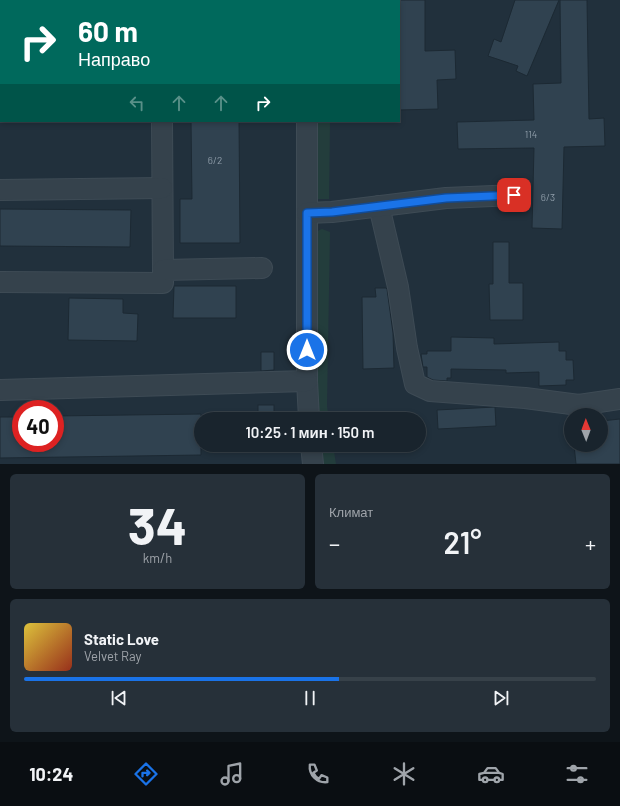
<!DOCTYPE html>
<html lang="ru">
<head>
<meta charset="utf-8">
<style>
  :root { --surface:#19242d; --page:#263039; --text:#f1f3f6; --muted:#9fa4aa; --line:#374149; --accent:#1a73e8 }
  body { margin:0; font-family:Barlow,sans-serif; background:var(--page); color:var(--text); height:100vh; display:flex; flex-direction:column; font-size:15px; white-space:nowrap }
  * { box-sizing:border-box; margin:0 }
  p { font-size:13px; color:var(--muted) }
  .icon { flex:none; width:22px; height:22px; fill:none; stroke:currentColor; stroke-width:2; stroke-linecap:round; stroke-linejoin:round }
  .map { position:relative; height:464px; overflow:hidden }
  .panel { display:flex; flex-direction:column; gap:10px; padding:10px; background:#0e1419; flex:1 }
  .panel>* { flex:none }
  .banner { position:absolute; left:0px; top:0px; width:400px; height:122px; box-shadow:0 2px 6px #0003,0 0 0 1px var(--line); background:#00695c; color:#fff; overflow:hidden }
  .needle { width:26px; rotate:359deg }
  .tools { position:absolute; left:564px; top:408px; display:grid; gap:8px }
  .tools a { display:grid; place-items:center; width:44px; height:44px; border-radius:50%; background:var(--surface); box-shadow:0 2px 6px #0003,0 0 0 1px var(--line); font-size:20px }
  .speed { position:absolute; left:12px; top:400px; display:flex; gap:8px; font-size:20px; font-weight:700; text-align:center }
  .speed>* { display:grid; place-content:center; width:52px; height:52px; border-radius:50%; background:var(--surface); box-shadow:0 2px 6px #0003,0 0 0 1px var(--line); line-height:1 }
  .speed .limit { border:6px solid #d22; background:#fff; color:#111 }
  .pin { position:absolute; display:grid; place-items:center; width:34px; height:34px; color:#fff; margin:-17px; border-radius:8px; box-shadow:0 2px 6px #0006 }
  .me { position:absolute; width:44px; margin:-22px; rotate:0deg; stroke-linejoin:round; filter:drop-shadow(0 0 3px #0008) }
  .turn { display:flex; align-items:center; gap:14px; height:84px; padding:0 12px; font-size:18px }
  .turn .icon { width:52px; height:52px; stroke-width:2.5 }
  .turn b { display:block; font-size:28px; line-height:34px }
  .lanes { display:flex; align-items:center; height:38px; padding:0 12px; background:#0003; justify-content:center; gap:20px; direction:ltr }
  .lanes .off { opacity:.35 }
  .big { font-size:30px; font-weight:600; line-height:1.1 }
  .panel .card { flex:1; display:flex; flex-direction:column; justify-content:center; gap:6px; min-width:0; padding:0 14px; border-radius:6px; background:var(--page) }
  .panel .dial { align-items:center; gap:0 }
  .dial b { font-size:52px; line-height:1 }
  .song { display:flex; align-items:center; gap:12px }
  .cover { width:48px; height:48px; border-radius:6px; background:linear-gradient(135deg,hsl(50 70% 55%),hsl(10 70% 35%)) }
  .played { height:4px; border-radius:2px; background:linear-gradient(90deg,var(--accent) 55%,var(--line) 55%) }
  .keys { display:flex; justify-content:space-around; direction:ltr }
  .heat { display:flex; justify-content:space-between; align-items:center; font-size:22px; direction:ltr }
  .panel .tiles { flex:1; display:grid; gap:10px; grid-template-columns:1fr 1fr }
  .card:last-child { grid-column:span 2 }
  .trip { position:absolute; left:194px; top:412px; width:232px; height:40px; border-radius:20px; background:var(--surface); box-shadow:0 2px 6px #0003,0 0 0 1px var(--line); font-weight:600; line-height:40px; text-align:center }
  .dock { display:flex; height:64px; justify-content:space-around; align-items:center; background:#0a0e12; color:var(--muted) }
  .dock .icon { width:28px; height:28px }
  .dock .on { color:var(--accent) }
  .dock b { font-size:18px; color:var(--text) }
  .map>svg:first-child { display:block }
  .green { fill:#233d3c }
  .building { fill:#304250; stroke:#1c2933 }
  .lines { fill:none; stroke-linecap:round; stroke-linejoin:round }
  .minor-casing { stroke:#3e4b55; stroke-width:22 }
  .minor { stroke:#35424c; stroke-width:20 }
  .route-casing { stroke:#114b97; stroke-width:10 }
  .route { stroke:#1a73e8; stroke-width:7 }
  .labels { text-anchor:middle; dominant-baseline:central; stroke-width:4; stroke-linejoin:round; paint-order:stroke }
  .number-label { font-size:10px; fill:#8f9da9 }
</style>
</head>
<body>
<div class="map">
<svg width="620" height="464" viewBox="0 0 620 464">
  <rect width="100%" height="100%" fill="#21303c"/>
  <!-- green -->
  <g class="green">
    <polygon points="315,121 330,121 329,199 315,199"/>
    <polygon points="322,229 330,232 327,406 329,419 315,419 313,233"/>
    <polygon points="316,445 333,445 336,464 318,464"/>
  </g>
  <!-- building -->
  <g class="building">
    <polygon points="399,0 425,0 425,51 455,50 456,79 437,80 438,109 399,110"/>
    <polygon points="515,0 559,0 527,76 516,71 518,66 488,56 494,39 501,42"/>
    <polygon points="560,0 587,0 589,119 604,118 605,146 564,147 562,229 532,228 534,148 458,149 457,122 534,120 533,84 561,83"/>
    <polygon points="191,121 239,121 240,243 180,243 180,199 192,199"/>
    <polygon points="0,209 131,210 130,247 0,246"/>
    <polygon points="493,242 509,242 509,283 523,283 523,320 490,320 489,284 493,284"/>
    <polygon points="174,286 236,286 236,318 173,318"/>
    <polygon points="375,288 386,288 387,289 393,333 394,368 363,369 362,297 376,297"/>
    <polygon points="69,298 123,299 123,313 138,314 137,341 68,340"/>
    <polygon points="451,337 494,338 494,344 559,342 559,351 566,351 566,360 573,360 574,380 566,380 566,385 539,386 539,372 506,373 506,370 451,369 451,378 447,378 447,381 433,380 427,377 427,367 423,367 421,354 427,354 427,351 451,351"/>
    <polygon points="261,352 274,352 274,370 261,371"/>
    <rect x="258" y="405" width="16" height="14"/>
    <polygon points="495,407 496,426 438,429 437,410"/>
    <polygon points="201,414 201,455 0,458 0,417 21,417 21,443 55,443 55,416"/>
    <polygon points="620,419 620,464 576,464 574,445 601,445 601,421"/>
  </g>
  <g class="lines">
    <!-- minor casing -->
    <g class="minor-casing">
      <g id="minor">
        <polyline points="161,0 161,1"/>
        <polyline points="308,0 308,1"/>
        <polyline points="162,121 163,270"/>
        <polyline points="307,121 307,381 309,419"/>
        <polyline points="0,190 162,188"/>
        <polyline points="379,206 398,287 407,348 415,384 430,391 525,398 579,405 620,399"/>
        <polyline points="307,213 332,212 446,198 514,195"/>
        <polyline points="0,282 163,283 163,270 262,268"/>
        <polyline points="0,390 307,381"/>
        <polyline points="311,445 313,464"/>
      </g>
    </g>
    <!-- minor -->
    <use href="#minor" class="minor"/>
  </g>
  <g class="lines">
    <!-- route casing -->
    <g class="route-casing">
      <polyline id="route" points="307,350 307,213 332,212 446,198 514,195"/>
    </g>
    <!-- route -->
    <use href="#route" class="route"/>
  </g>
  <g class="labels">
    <!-- number labels -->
    <g class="number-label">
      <text x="531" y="134">114</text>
      <text x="215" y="160">6/2</text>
      <text x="548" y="197">6/3</text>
    </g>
  </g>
</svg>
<div class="tools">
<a><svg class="needle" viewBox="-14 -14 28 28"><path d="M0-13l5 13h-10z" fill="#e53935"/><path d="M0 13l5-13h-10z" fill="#9fa4aa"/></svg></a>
</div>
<div class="speed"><div class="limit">40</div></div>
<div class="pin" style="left:514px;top:195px;background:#d93025"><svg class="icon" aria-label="arrive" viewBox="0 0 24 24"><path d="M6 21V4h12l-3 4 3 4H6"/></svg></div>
<svg class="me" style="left:307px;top:350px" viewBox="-20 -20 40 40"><circle r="17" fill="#1a73e8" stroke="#fff" stroke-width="3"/><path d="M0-11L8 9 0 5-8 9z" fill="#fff"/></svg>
<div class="trip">10:25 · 1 мин · 150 m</div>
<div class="banner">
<div class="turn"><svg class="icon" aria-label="right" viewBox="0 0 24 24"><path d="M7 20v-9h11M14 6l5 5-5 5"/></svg><div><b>60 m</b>Направо</div></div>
<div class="lanes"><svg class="icon off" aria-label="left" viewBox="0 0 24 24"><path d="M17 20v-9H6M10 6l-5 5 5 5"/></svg><svg class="icon off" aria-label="ahead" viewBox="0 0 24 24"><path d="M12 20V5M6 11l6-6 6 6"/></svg><svg class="icon off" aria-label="ahead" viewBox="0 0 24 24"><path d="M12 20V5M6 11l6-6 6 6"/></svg><svg class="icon" aria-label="right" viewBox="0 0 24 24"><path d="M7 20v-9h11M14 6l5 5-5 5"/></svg></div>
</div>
</div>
<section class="panel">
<div class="tiles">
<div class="card dial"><b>34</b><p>km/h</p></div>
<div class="card"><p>Климат</p>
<div class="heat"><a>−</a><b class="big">21°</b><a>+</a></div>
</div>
<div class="card">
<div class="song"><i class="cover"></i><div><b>Static Love</b><p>Velvet Ray</p></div></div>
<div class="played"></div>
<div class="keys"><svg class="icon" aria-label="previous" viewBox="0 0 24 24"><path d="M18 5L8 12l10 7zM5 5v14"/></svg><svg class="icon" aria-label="pause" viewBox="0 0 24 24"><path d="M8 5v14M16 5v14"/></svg><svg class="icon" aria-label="next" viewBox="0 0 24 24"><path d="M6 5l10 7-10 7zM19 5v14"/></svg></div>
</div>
</div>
</section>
<nav class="dock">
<b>10:24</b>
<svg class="icon on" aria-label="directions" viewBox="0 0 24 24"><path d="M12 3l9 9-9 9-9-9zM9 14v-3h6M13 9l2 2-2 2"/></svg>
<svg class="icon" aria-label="music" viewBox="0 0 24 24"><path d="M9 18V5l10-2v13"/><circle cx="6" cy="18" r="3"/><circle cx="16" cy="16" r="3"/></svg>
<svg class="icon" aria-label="phone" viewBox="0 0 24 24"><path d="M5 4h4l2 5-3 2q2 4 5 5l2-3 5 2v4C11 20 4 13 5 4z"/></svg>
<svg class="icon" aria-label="climate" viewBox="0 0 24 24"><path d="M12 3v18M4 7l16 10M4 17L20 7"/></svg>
<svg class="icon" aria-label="car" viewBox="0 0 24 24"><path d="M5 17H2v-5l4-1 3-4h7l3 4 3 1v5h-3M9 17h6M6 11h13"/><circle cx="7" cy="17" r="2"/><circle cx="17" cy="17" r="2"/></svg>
<svg class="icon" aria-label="filters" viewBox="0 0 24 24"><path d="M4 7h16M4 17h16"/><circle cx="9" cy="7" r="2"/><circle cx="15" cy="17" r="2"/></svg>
</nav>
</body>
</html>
